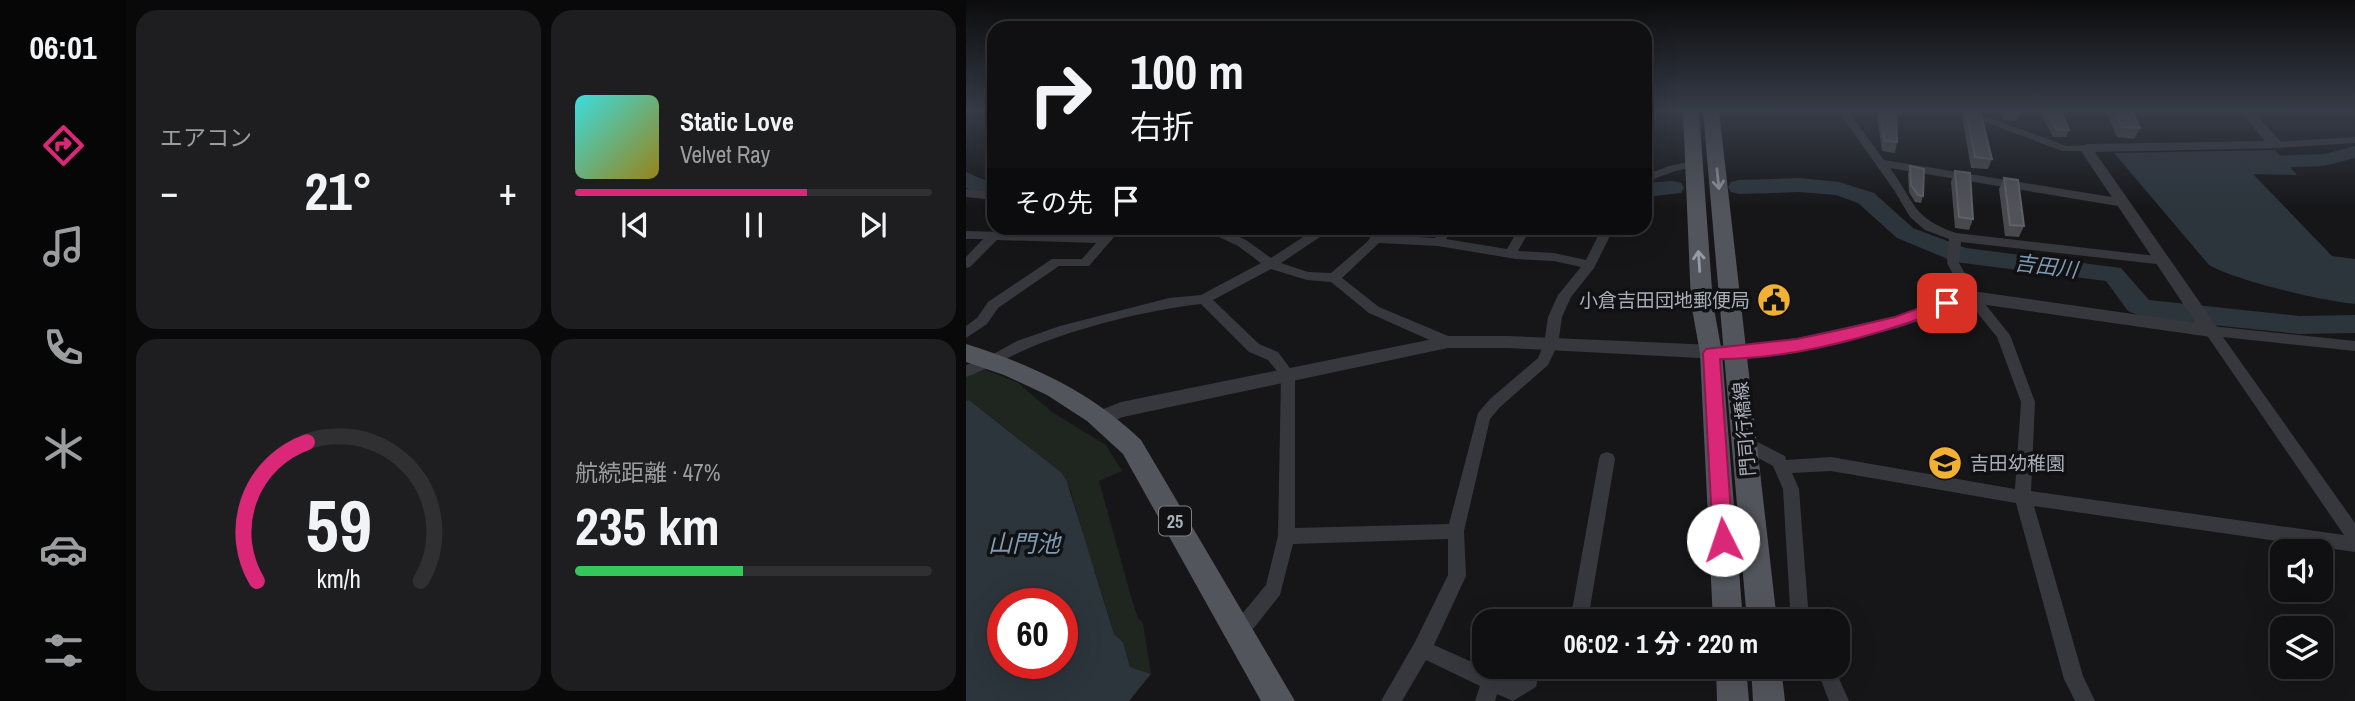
<!DOCTYPE html>
<html lang="ja">
<head>
<meta charset="utf-8">
<style>
  :root { --surface:#101012; --page:#1e1e20; --text:#f1f3f6; --muted:#9c9d9f; --line:#303032; --accent:#db2777 }
  body { margin:0; font-family:"Archivo Narrow","Noto Sans JP",sans-serif; background:var(--page); color:var(--text); height:100vh; display:flex; flex-direction:column; font-size:26px; white-space:nowrap }
  * { box-sizing:border-box; margin:0 }
  p { font-size:23px; color:var(--muted) }
  .icon { flex:none; width:38px; height:38px; fill:none; stroke:currentColor; stroke-width:2; stroke-linecap:round; stroke-linejoin:round }
  .map { position:relative; flex:1; overflow:hidden }
  .panel { display:flex; flex-direction:column; gap:10px; padding:10px; background:#09090a; width:840px }
  .panel>* { flex:none }
  .guide { position:absolute; left:21px; top:21px; width:665px; height:214px; border-radius:21px; box-shadow:0 7px 28px #0002,0 0 0 2px var(--line); background:#101012; color:var(--text); overflow:hidden }
  .tools { position:absolute; left:1304px; top:539px; display:grid; gap:14px }
  .tools a { display:grid; place-items:center; width:63px; height:63px; border-radius:14px; background:var(--surface); box-shadow:0 7px 28px #0002,0 0 0 2px var(--line); font-size:35px }
  .speed { position:absolute; left:21px; top:588px; display:flex; gap:14px; font-size:35px; font-weight:700; text-align:center }
  .speed>* { display:grid; place-content:center; width:91px; height:91px; border-radius:50%; background:var(--surface); box-shadow:0 7px 28px #0002,0 0 0 2px var(--line); line-height:1 }
  .speed .limit { border:10px solid #d22; background:#fff; color:#111 }
  .pin { position:absolute; display:grid; place-items:center; width:60px; height:60px; color:#fff; margin:-30px; border-radius:14px; box-shadow:0 4px 10px #0006 }
  .me { position:absolute; width:77px; margin:-38px; rotate:356deg; stroke-linejoin:round; filter:drop-shadow(0 0 5px #0008) }
  .turn { display:flex; align-items:center; gap:24px; height:147px; padding:0 28px; font-size:32px }
  .turn .icon { width:91px; height:91px; stroke-width:2.5 }
  .turn b { display:block; font-size:49px; line-height:60px }
  .then { display:flex; align-items:center; height:66px; padding:0 28px; background:#0003; gap:14px; font-size:26px }
  .big { font-size:52px; font-weight:700; line-height:1.1 }
  .panel .card { flex:1; display:flex; flex-direction:column; justify-content:center; gap:10px; min-width:0; padding:0 24px; border-radius:21px; background:var(--page) }
  .panel .dial { align-items:center; gap:0 }
  .dial svg { height:182px; overflow:visible; fill:none; stroke:var(--line); stroke-width:7; stroke-linecap:round; text-anchor:middle }
  .dial text { fill:var(--text); stroke:none }
  .song { display:flex; align-items:center; gap:21px }
  .cover { width:84px; height:84px; border-radius:10px; background:linear-gradient(135deg,hsl(180 70% 55%),hsl(50 70% 35%)) }
  .played { height:7px; border-radius:4px; background:linear-gradient(90deg,var(--accent) 65%,var(--line) 65%) }
  .keys { display:flex; justify-content:space-around; direction:ltr }
  .heat { display:flex; justify-content:space-between; align-items:center; font-size:38px; direction:ltr }
  .charge { height:10px; border-radius:5px; background:linear-gradient(90deg,#34c759 47%,var(--line) 0) }
  .panel .tiles { flex:1; display:grid; gap:10px; grid-template-columns:repeat(2,1fr) }
  .trip { position:absolute; left:506px; top:609px; width:378px; height:70px; border-radius:21px; background:var(--surface); box-shadow:0 7px 28px #0002,0 0 0 2px var(--line); font-weight:700; line-height:70px; text-align:center }
  main { display:flex; flex:1; min-height:0 }
  .dock { display:flex; flex-direction:column; width:126px; justify-content:space-around; align-items:center; background:#060607; color:var(--muted) }
  .dock .icon { width:49px; height:49px }
  .dock .active { color:var(--accent) }
  .dock b { font-size:32px; color:var(--text) }
  .map>svg:first-child { display:block }
  .green { fill:#1e261f }
  .water { fill:#2c353c; fill-rule:evenodd }
  .lines { fill:none; stroke-linecap:round; stroke-linejoin:round }
  .river { fill:#2c353c; fill-rule:evenodd }
  .minor { fill:#37383d; fill-rule:evenodd }
  .tertiary { fill:#37383d; fill-rule:evenodd }
  .primary { fill:#53555c; fill-rule:evenodd }
  .wall { fill:#47494d }
  .building { fill:#525359; stroke:#5f6168; stroke-width:2 }
  .oneway { stroke:#979ba6 }
  .route { fill:#db2777; stroke:#8e194d; stroke-width:2 }
  .labels { text-anchor:middle; dominant-baseline:central; stroke-width:7; stroke-linejoin:round; paint-order:stroke }
  .shield { fill:#111113; stroke:#7b7e86; stroke-width:2 }
  .shield-label { font-size:18px; font-weight:bold; fill:#a8adb8 }
  .poi-label { font-size:19px; fill:#a8adb8; stroke:#111113; text-anchor:end }
  .street-label { font-size:19px; fill:#a8adb8; stroke:#111113 }
  .water-label { font-size:21px; font-style:italic; fill:#7f9bb3; stroke:#111113 }
  .near-water-label { font-size:24px; font-style:italic; fill:#7f9bb3; stroke:#111113 }
</style>
</head>
<body>
<main>
<nav class="dock">
<b>06:01</b>
<svg class="icon active" aria-label="directions" viewBox="0 0 24 24"><path d="M12 3l9 9-9 9-9-9zM9 14v-3h6M13 9l2 2-2 2"/></svg>
<svg class="icon" aria-label="music" viewBox="0 0 24 24"><path d="M9 18V5l10-2v13"/><circle cx="6" cy="18" r="3"/><circle cx="16" cy="16" r="3"/></svg>
<svg class="icon" aria-label="phone" viewBox="0 0 24 24"><path d="M5 4h4l2 5-3 2q2 4 5 5l2-3 5 2v4C11 20 4 13 5 4z"/></svg>
<svg class="icon" aria-label="climate" viewBox="0 0 24 24"><path d="M12 3v18M4 7l16 10M4 17L20 7"/></svg>
<svg class="icon" aria-label="car" viewBox="0 0 24 24"><path d="M5 17H2v-5l4-1 3-4h7l3 4 3 1v5h-3M9 17h6M6 11h13"/><circle cx="7" cy="17" r="2"/><circle cx="17" cy="17" r="2"/></svg>
<svg class="icon" aria-label="filters" viewBox="0 0 24 24"><path d="M4 7h16M4 17h16"/><circle cx="9" cy="7" r="2"/><circle cx="15" cy="17" r="2"/></svg>
</nav>
<section class="panel">
<div class="tiles">
<div class="card"><p>エアコン</p>
<div class="heat"><a>−</a><b class="big">21°</b><a>+</a></div>
</div>
<div class="card">
<div class="song"><i class="cover"></i><div><b>Static Love</b><p>Velvet Ray</p></div></div>
<div class="played"></div>
<div class="keys"><svg class="icon" aria-label="previous" viewBox="0 0 24 24"><path d="M18 5L8 12l10 7zM5 5v14"/></svg><svg class="icon" aria-label="pause" viewBox="0 0 24 24"><path d="M8 5v14M16 5v14"/></svg><svg class="icon" aria-label="next" viewBox="0 0 24 24"><path d="M6 5l10 7-10 7zM19 5v14"/></svg></div>
</div>
<div class="card dial"><svg viewBox="0 0 100 80">
<path d="M14 69A42 42 0 1 1 86 69"/>
<path d="M14 69A42 42 0 0 1 36 8" stroke="#db2777"/>
<text x="50" y="56" font-size="32" font-weight="700">59</text>
<text x="50" y="72" font-size="11">km/h</text>
</svg></div>
<div class="card"><p>航続距離 · 47%</p><b class="big">235 km</b><div class="charge"></div></div>
</div>
</section>
<div class="map">
<svg width="1389" height="701" viewBox="0 0 1389 701">
  <rect width="100%" height="100%" fill="#161618"/>
  <!-- green -->
  <polygon class="green" points="19,370 51,382 86,412 140,445 156,471 133,481 166,600 172,618 177,623 185,674 164,667 157,642 148,634 129,571 126,571 105,491 96,473 6,402 0,401 0,377"/>
  <!-- water -->
  <g class="water">
    <path d="M1309,150L1331,175L1287,174L1366,256L1389,259V304C1356,301 1271,281 1243,265L1148,153Z"/>
    <path d="M3,400L96,473L101,482L148,634L157,642L164,667L185,674L163,701H0V401ZM37,604H96V663H37Z"/>
  </g>
  <g class="lines">
    <!-- river -->
    <g class="river">
      <polygon points="1389,146 1389,158 1358,166 1284,169 1277,167 1274,163 1277,159 1284,157 1358,154"/>
      <polygon points="0,172 28,184 28,198 0,188"/>
      <polygon points="833,178 873,182 908,193 947,228 1000,248 1155,268 1183,300 1333,316 1389,315 1389,333 1333,334 1179,318 1162,311 1140,281 989,262 931,238 892,203 870,195 833,192 773,194 765,192 762,187 765,182 773,180"/>
      <polygon points="707,181 715,183 718,188 715,193 679,197 679,183"/>
    </g>
    <!-- minor -->
    <g class="minor">
      <path d="M872,111H882L918,160L1158,199L1164,203L1158,207L924,168C949,202 946,218 990,233L1199,257L1205,261L1199,265L995,242L993,263L1011,294L1044,335L1069,402L1065,491L1378,535L1238,331L1245,326L1389,341V351L1257,337L1389,523V552L1068,506L1117,676L1129,701H1109L1098,679L1050,503L865,471L826,473L833,489L842,607L848,621H830L824,607L817,489L807,466L774,448L771,443L774,438L779,437L784,438L819,456L820,460L865,457L1049,489L1055,402L1031,337L1001,300L981,263L983,239L959,230L944,217L928,190Z"/>
      <polygon points="990,111 1004,111 1101,146 1120,145 1125,148 1120,151 1096,151"/>
      <polygon points="1389,137 1389,143 1310,148 1305,145 1310,142"/>
      <polygon points="727,161 731,162 731,166 710,171 679,182 679,175 703,166"/>
      <polygon points="0,189 28,192 28,200 0,197"/>
      <polygon points="144,228 156,228 123,266 93,266 32,308 21,324 0,338 0,326 11,318 22,302 86,259 116,259 130,243 31,240 4,267 0,268 0,257 17,239 0,239 0,231 137,235"/>
      <path d="M175,228L255,229L280,240L305,258L351,228H365L363,231L315,263L342,272L365,273L401,242L411,228H423L418,235L469,238L475,228H487L480,239L541,249L553,228H565L552,251L588,253L620,260L636,228H648L628,268L605,297L596,317L592,344L582,365L534,407L524,419L498,531L500,576L468,645L546,680L554,675L556,667H574L570,687L547,701L531,694L529,701H509L514,686L460,660L436,701H415L449,642L482,575V539L327,544L314,595L280,638L273,641L266,638L264,632L266,626L300,585L312,536L315,376L302,360L283,352L235,304C181,310 114,327 63,348C42,357 23,369 0,377V365L22,357L51,341L94,326L203,298L235,295L295,263L272,246L253,237L181,232ZM413,243L472,246L550,259L588,261L615,267L592,295L582,317L578,344L572,358L524,399L512,413L483,524L329,528V375L312,352L293,344L247,300L305,269L341,280L365,282L403,313L477,346H487L489,342L487,338L413,307L376,278Z"/>
      <polygon points="641,452 647,454 649,459 624,608 671,612 677,615 680,621 607,621 605,616 633,459 635,454"/>
      <polygon points="850,667 868,667 883,701 863,701"/>
    </g>
    <!-- tertiary -->
    <polygon class="tertiary" points="1274,111 1287,111 1315,142 1315,148 1129,152 1251,327 1254,331 1251,335 1245,337 1007,303 932,328 831,352 771,360 542,348 482,348 157,417 137,425 130,422 128,417 130,412 155,402 482,336 542,336 771,346 831,338 930,316 1006,291 1230,323 1113,148 1120,144 1299,141"/>
    <!-- primary -->
    <g class="primary">
      <polygon points="717,111 733,111 747,303 756,353 777,621 747,621 734,353 725,303"/>
      <polygon points="737,111 753,111 811,621 781,621"/>
      <path d="M0,344C66,365 124,391 175,440L329,701H295L157,454L121,421L81,395L38,375L0,362Z"/>
      <polygon points="750,667 780,667 783,701 751,701"/>
      <polygon points="785,667 815,667 819,701 787,701"/>
    </g>
  </g>
  <!-- wall -->
  <g class="wall">
    <polygon points="912,111 930,111 931,142 929,153 916,151 911,116"/>
    <polygon points="997,111 1014,111 1026,159 1022,169 1005,168 996,116"/>
    <polygon points="1033,111 1052,111 1054,114 1051,121 1037,120"/>
    <polygon points="1073,111 1095,111 1103,130 1100,137 1087,137"/>
    <polygon points="1139,111 1166,111 1174,128 1168,139 1151,137"/>
    <polygon points="944,166 957,196 955,203 949,202 943,192 942,174"/>
    <polygon points="989,171 1007,219 1003,230 989,228 985,182"/>
    <polygon points="1038,178 1058,226 1053,237 1039,236 1033,189"/>
  </g>
  <!-- building -->
  <g class="building">
    <polygon points="914,111 930,111 931,142 918,140"/>
    <polygon points="1000,111 1014,111 1026,159 1009,157"/>
    <polygon points="1039,111 1052,111 1054,114 1040,113"/>
    <polygon points="1080,111 1095,111 1103,130 1090,129"/>
    <polygon points="1149,111 1166,111 1174,128 1156,127"/>
    <polygon points="944,166 958,169 957,196 952,195 945,185"/>
    <polygon points="989,171 1004,173 1007,219 993,217"/>
    <polygon points="1038,178 1052,180 1058,226 1044,225"/>
  </g>
  <!-- one-way arrows -->
  <defs><path id="oneway-shaft" d="M-6 0H5M1.5-3L5.5 0L1.5 3" fill="none" stroke-width="1.6" stroke-linecap="round" stroke-linejoin="round" transform="scale(1.75)"/></defs>
  <g class="oneway">
    <use href="#oneway-shaft" transform="translate(752 179) rotate(84)"/>
    <use href="#oneway-shaft" transform="translate(733 261) rotate(-94)"/>
  </g>
  <!-- sky -->
  <linearGradient id="sky" x2="0" y2="1"><stop stop-color="#0c0c0d"/><stop offset="0.53" stop-color="#363c48"/><stop offset="1" stop-color="#363c48" stop-opacity="0"/></linearGradient>
  <rect width="1389" height="209" fill="url(#sky)"/>
  <!-- route -->
  <path class="route" d="M981,298L988,303L986,307C913,335 832,359 754,359L767,540L764,546L757,549L750,546L747,540L737,353L740,349L831,339L878,329L929,317Z"/>
  <!-- icons -->
  <defs>
    <g id="civic-disc" transform="scale(1.75)"><circle r="9.5" fill="#f2b134" stroke="#111113"/><path d="M-.6-6.5H3V-4.5H.6V-3L4-1V1h2V6H-6V1h2V-1L-.6-3ZM-1.2 2.5V6h2.4V2.5Z" fill="#111"/></g>
    <g id="school-disc" transform="scale(1.75)"><circle r="9.5" fill="#f2b134" stroke="#111113"/><path d="M0-5L7-2L0 1L-7-2ZM-4 1L0 2.5L4 1V4Q0 6-4 4Z" fill="#111"/></g>
  </defs>
  <g fill-rule="evenodd">
    <use href="#civic-disc" x="808" y="300"/>
    <use href="#school-disc" x="979" y="463"/>
  </g>
  <g class="labels">
    <!-- shield labels -->
    <rect class="shield" x="193" y="506.5" width="32" height="29" rx="5"/>
    <g class="shield-label">
      <text x="209" y="521">25</text>
    </g>
    <!-- poi labels -->
    <g class="poi-label">
      <text x="784" y="300">小倉吉田団地郵便局</text>
      <text x="1004" y="463" text-anchor="start">吉田幼稚園</text>
    </g>
    <!-- street labels -->
    <g class="street-label">
      <text transform="translate(778 429) rotate(-95)">門司行橋線</text>
    </g>
    <!-- water labels -->
    <g class="water-label">
      <text transform="translate(1080 266) rotate(7)">吉田川</text>
    </g>
    <!-- near-water labels -->
    <g class="near-water-label">
      <text x="58" y="543">山門池</text>
    </g>
  </g>
</svg>
<div class="tools">
<a><svg class="icon" aria-label="sound" viewBox="0 0 24 24"><path d="M4 9h4l5-4v14l-5-4H4zM17 9q2 3 0 6"/></svg></a>
<a><svg class="icon" aria-label="layers" viewBox="0 0 24 24"><path d="M12 4l9 5-9 5-9-5zM3 14l9 5 9-5"/></svg></a>
</div>
<div class="speed"><div class="limit">60</div></div>
<div class="pin" style="left:981px;top:303px;background:#d93025"><svg class="icon" aria-label="arrive" viewBox="0 0 24 24"><path d="M6 21V4h12l-3 4 3 4H6"/></svg></div>
<svg class="me" style="left:757px;top:540px" viewBox="-20 -20 40 40"><circle r="19" fill="#fff"/><path d="M0-13L10 11 0 6-10 11z" fill="#db2777"/></svg>
<div class="trip">06:02 · 1 分 · 220 m</div>
<div class="guide">
<div class="turn"><svg class="icon" aria-label="right" viewBox="0 0 24 24"><path d="M7 20v-9h11M14 6l5 5-5 5"/></svg><div><b>100 m</b>右折</div></div>
<div class="then">その先<svg class="icon" aria-label="arrive" viewBox="0 0 24 24"><path d="M6 21V4h12l-3 4 3 4H6"/></svg></div>
</div>
</div>
</main>
</body>
</html>
